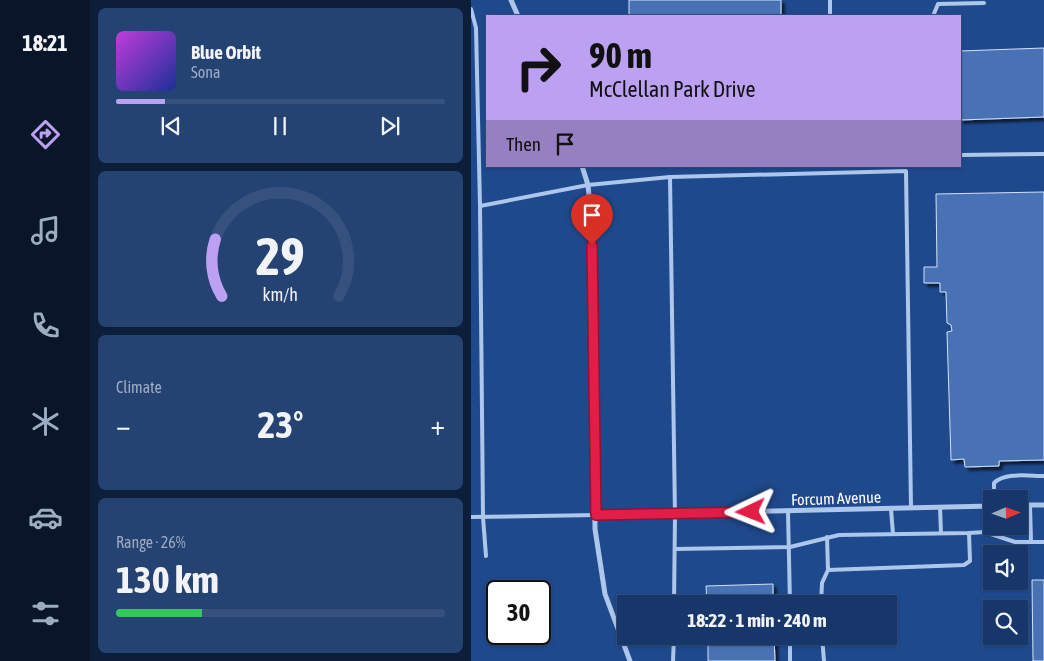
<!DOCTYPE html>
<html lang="en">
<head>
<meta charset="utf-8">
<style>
  :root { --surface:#17376a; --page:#244272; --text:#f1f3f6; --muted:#9eacc1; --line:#36517e; --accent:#bca0f2 }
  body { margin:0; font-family:"Asap Condensed",sans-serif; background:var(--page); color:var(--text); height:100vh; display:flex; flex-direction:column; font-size:19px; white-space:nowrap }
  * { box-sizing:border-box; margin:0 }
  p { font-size:16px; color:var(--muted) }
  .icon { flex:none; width:28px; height:28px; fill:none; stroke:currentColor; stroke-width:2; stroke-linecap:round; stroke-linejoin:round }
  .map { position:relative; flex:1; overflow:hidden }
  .details { display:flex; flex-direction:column; gap:8px; padding:8px; background:#0d1e3a; width:381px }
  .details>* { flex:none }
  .guide { position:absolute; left:15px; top:15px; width:475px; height:152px; border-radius:0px; box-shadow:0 1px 4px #0004,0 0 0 1px var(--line); background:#bca0f2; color:#111; overflow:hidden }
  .needle { width:32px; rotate:88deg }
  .tools { position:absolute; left:512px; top:490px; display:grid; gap:10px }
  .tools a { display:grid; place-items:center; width:45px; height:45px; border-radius:0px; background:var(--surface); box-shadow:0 1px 4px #0004,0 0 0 1px var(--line); font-size:25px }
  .speed { position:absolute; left:15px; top:580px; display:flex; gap:10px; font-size:25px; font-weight:700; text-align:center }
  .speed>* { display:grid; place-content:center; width:65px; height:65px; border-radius:50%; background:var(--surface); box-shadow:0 1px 4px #0004,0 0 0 1px var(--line); line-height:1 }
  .speed .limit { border:2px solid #111; border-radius:8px; background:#fff; color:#111 }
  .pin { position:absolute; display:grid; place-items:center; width:42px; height:42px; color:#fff; margin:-51px -21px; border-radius:50% 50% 50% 0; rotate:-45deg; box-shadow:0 0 5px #0007 }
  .pin .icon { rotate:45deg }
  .me { position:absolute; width:55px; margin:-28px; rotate:268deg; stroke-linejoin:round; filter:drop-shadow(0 0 4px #0008) }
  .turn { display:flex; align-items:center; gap:18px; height:105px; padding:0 20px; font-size:22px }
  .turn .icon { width:65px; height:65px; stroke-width:2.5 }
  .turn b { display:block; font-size:35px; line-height:42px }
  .then { display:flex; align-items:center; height:48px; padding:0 20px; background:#0003; gap:10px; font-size:19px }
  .big { font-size:38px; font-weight:700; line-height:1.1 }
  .details .tile { flex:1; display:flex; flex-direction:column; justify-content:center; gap:8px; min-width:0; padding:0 18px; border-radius:8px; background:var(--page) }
  .details .dial { align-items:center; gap:0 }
  .dial svg { height:130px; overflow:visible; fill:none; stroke:var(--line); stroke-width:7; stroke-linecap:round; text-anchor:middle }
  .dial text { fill:var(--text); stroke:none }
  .song { display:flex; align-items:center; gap:15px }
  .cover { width:60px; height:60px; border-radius:8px; background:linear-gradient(135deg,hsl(290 70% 55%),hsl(230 70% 35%)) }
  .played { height:5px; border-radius:2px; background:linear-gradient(90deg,var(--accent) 15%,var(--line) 15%) }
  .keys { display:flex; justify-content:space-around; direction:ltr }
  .heat { display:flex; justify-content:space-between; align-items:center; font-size:28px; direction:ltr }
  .charge { height:8px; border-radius:4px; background:linear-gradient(90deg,#34c759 26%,var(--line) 0) }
  .trip { position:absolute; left:146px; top:595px; width:280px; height:50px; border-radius:0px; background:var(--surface); box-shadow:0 1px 4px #0004,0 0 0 1px var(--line); font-weight:700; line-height:50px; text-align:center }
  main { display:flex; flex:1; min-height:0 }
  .tabs { display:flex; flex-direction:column; width:90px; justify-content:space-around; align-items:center; background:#09162a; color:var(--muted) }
  .tabs .icon { width:35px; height:35px }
  .tabs .selected { color:var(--accent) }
  .tabs b { font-size:22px; color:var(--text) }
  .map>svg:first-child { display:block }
  .building { fill:#4872b4; stroke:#d2e1f9; filter:url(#shadow) }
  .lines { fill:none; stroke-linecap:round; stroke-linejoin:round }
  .lane { stroke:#adc6ec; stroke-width:4 }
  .street { stroke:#adc6ec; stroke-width:5 }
  .route-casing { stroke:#92132f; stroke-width:12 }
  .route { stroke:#e11d48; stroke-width:9 }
  .labels { text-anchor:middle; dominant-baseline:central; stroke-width:4; stroke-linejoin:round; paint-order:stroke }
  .street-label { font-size:16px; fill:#fff; stroke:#1f498d }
</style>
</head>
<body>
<main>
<nav class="tabs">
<b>18:21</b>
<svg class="icon selected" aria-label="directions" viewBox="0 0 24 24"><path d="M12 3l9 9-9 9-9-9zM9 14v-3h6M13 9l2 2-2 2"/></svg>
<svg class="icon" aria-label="music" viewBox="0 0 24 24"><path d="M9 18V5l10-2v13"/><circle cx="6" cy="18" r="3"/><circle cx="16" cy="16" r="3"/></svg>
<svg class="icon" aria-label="phone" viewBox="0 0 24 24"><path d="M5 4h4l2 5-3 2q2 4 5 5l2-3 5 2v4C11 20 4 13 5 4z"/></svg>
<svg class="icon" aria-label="climate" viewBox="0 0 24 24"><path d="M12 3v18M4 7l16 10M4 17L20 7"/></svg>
<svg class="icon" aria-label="car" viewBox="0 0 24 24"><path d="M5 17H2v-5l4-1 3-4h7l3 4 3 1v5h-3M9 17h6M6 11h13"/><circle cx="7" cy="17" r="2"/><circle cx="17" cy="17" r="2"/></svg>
<svg class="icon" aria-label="filters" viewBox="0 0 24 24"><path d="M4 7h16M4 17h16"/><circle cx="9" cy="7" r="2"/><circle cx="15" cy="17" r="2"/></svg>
</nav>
<section class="details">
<div class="tile">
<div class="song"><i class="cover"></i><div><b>Blue Orbit</b><p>Sona</p></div></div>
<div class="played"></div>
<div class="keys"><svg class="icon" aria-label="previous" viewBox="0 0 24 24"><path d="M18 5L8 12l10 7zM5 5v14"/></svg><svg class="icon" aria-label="pause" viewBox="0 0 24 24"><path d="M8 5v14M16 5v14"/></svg><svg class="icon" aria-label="next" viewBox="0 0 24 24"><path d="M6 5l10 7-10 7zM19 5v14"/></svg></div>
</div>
<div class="tile dial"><svg viewBox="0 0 100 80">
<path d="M14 69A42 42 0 1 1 86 69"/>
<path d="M14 69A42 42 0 0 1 10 34" stroke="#bca0f2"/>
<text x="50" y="56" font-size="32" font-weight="700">29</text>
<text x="50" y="72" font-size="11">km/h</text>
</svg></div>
<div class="tile"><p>Climate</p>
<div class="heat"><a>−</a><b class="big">23°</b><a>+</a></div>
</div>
<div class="tile"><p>Range · 26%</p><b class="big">130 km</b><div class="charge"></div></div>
</section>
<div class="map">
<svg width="573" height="661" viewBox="0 0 573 661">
  <defs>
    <filter id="shadow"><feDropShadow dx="3.5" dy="3.5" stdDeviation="1" flood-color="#0009"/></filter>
  </defs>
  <rect width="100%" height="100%" fill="#1f498d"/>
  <!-- building -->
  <g class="building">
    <rect x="158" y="0" width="152" height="16"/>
    <polygon points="573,48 573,117 489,120 489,51"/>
    <polygon points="573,192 573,460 528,461 528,466 494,467 493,459 480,460 476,332 481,331 480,325 476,323 475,292 469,292 469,283 453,283 453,267 466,267 465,194"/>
    <polygon points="561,580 573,580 573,661 562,661"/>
    <polygon points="302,584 302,604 236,604 235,586"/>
    <polygon points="237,636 303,636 304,661 237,661"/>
  </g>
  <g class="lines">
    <!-- lane -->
    <g class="lane">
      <polyline points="359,0 359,16"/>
      <polyline points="0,9 5,28 9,206"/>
      <polyline points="462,16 467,4 513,3"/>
      <polyline points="489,155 573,154"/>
      <polyline points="199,177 204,515 203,604"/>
      <path d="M523,499V483C534,472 558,476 573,476"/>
      <polyline points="559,505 560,542"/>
      <polyline points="469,507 470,533"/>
      <polyline points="420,509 422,534"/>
      <polyline points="317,512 319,604"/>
      <polyline points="0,517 125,515"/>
      <polyline points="356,537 357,570 493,565 499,561 498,533"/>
      <polyline points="204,549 319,547 368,535 498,533 514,532 544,542 573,542"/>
      <polyline points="15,556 12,517 9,206 117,185 199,177 435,171 440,508"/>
      <polyline points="350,604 351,583 357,570"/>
      <polyline points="319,636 319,661"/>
      <polyline points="351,636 353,661"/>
      <polyline points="202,661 203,636"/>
    </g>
    <!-- street -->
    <g class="street">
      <polyline points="40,0 47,16"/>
      <polyline points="111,166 117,185 121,226 124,529 134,594 159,661"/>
      <polyline points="549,505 573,505"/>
      <polyline points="125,515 521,506"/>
    </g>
  </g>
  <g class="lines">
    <!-- route casing -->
    <g class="route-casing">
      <polyline id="route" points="121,245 125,515 280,512"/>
    </g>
    <!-- route -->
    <use href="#route" class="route"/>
  </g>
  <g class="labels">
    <!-- street labels -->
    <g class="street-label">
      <text transform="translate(365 498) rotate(-2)">Forcum Avenue</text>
    </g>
  </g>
</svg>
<div class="tools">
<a><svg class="needle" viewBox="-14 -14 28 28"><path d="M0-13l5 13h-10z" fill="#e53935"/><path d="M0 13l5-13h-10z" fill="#9eacc1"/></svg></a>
<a><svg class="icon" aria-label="sound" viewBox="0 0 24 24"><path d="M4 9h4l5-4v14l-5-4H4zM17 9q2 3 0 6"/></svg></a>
<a><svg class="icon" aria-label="search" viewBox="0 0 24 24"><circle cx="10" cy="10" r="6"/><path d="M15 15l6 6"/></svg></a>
</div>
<div class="speed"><div class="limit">30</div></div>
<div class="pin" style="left:121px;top:245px;background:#d93025"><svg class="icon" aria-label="arrive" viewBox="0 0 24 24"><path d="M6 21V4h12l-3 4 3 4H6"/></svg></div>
<svg class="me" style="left:280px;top:512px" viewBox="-20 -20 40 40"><path d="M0-17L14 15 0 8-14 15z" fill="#e11d48" stroke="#fff" stroke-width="4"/></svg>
<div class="trip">18:22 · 1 min · 240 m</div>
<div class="guide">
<div class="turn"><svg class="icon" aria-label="right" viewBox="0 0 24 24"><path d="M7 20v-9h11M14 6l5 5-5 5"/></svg><div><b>90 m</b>McClellan Park Drive</div></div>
<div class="then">Then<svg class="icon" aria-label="arrive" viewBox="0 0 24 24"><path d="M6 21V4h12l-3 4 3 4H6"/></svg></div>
</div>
</div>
</main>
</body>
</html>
